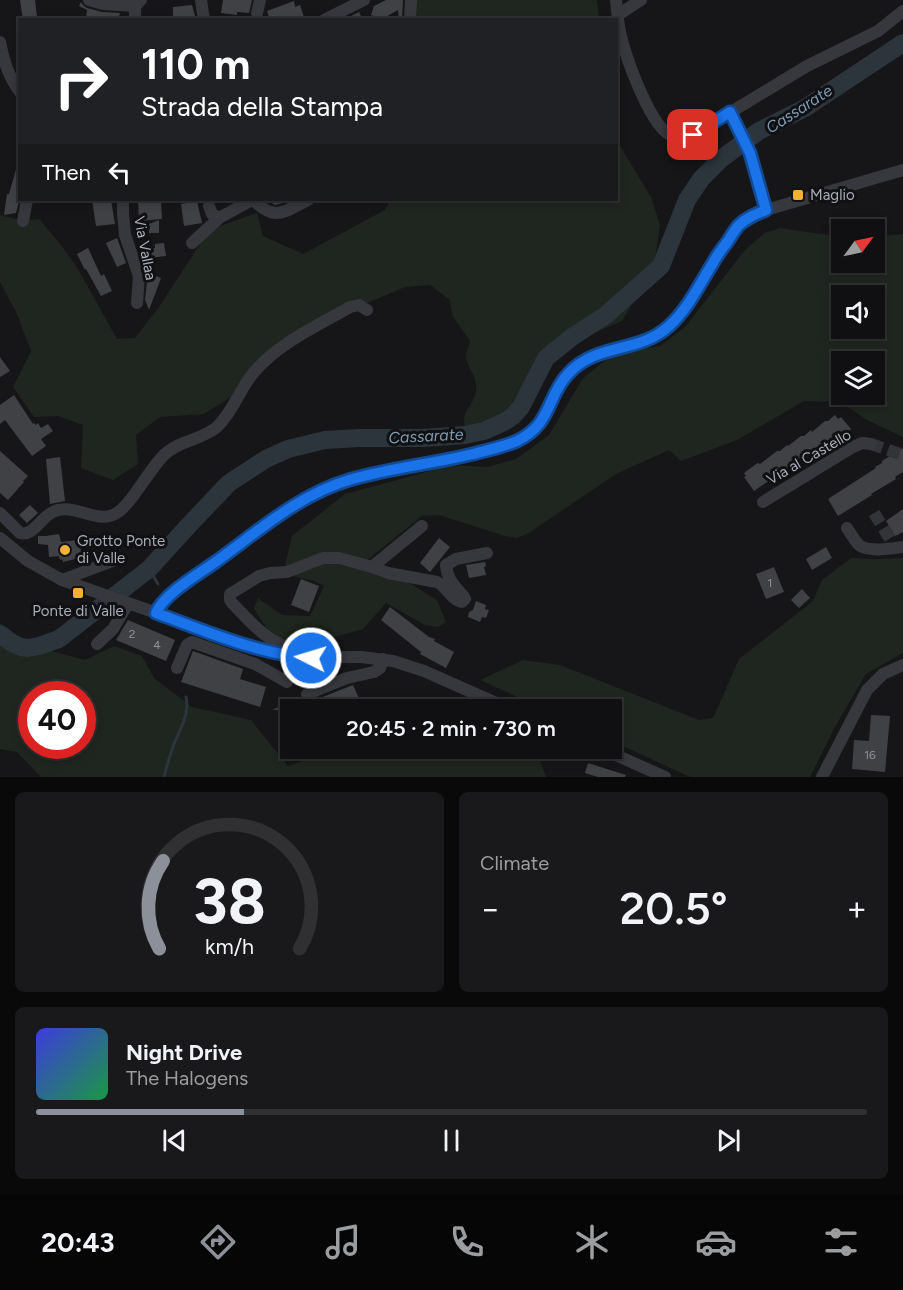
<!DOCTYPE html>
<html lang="en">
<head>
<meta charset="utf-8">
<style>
  :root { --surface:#101012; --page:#19191b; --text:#f1f3f6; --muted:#9c9d9f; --line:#303032; --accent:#8c9099 }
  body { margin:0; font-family:Figtree,sans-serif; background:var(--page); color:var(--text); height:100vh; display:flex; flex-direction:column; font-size:22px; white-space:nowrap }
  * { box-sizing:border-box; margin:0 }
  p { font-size:20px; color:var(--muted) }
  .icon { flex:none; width:33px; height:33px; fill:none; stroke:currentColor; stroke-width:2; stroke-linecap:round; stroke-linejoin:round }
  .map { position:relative; height:777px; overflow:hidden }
  .details { display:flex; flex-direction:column; gap:15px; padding:15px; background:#09090a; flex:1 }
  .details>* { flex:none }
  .banner { position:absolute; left:18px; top:18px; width:600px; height:183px; border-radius:0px; box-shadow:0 3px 9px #0003,0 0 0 2px var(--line); background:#202124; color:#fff; overflow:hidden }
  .needle { width:39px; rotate:57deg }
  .controls { position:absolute; left:831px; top:219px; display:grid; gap:12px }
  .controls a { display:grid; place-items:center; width:54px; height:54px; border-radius:0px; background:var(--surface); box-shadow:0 3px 9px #0003,0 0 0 2px var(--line); font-size:30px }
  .speed { position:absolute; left:18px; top:681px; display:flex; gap:12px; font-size:30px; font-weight:700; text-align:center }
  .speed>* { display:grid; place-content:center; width:78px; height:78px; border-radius:50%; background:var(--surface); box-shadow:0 3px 9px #0003,0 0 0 2px var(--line); line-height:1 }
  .speed .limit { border:9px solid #d22; background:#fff; color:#111 }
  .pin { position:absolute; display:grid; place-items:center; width:51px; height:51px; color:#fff; margin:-26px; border-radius:12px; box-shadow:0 3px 9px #0006 }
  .me { position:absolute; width:66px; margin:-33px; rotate:275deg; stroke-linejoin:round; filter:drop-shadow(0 0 4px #0008) }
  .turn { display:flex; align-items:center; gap:21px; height:126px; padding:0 24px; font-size:27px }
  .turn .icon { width:78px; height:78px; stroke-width:2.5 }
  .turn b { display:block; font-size:42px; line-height:51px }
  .then { display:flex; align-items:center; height:57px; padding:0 24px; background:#0003; gap:12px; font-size:22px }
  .big { font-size:45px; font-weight:600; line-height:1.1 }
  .details .widget { flex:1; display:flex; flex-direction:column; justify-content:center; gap:9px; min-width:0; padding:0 21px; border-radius:9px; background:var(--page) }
  .details .dial { align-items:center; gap:0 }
  .dial svg { height:156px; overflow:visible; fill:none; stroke:var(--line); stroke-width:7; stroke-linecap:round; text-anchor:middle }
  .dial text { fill:var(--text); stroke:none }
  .song { display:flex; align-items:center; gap:18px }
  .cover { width:72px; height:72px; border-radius:9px; background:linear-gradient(135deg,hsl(240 70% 55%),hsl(140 70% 35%)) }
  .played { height:6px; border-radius:3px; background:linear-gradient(90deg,var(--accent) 25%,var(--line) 25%) }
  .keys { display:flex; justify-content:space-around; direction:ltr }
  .heat { display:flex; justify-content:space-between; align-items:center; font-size:33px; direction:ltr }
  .details .tiles { flex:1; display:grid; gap:15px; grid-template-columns:1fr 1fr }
  .widget:last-child { grid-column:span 2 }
  .trip { position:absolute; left:280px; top:699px; width:342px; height:60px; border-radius:0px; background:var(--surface); box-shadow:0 3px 9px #0003,0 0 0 2px var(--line); font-weight:600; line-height:60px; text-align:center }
  .tab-bar { display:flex; height:96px; justify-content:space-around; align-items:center; background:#060607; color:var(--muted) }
  .tab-bar .icon { width:42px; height:42px }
  .tab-bar .on { color:var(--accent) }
  .tab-bar b { font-size:27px; color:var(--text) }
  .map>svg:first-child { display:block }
  .green { fill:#1e261f; fill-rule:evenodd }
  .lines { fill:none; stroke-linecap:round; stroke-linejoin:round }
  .stream { stroke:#2c353c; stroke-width:3 }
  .river { stroke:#2c353c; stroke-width:18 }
  .building { fill:#404145 }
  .minor-tunnel { stroke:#333438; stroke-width:12; stroke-dasharray:12 6; stroke-linecap:butt }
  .minor { stroke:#37383d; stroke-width:12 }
  .route-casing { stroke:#114b97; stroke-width:15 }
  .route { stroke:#1a73e8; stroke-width:10 }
  .poi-dot { fill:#f2b134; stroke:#111113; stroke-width:2 }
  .labels { text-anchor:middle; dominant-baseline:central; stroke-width:6; stroke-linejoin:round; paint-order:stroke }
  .number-label { font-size:12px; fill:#8e929b }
  .poi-label { font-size:15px; fill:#a8adb8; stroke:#111113; text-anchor:start }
  .street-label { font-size:15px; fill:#a8adb8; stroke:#111113 }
  .water-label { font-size:16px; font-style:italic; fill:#7f9bb3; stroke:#111113 }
</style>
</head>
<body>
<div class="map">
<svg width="903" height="777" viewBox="0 0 903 777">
  <rect width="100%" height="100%" fill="#161618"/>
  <!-- green -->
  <g class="green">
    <polygon points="415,0 597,0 599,19 416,19"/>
    <path d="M617,141L651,197L660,225L654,266L622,321L587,336L552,357L521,404L466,430C459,411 473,408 476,391C478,376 466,367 466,355C467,350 469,345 470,341L452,315L450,300L430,285L405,287L367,303L285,351L245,388L204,414L160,417L136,435L138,464L113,480L81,468L83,425L58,416L34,417L13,387L31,351L17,314L0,282V215L23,221L39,219L61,245L78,269L117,339L135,338L159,307L209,230L257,213L263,236L303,254L385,210L390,200H616Z"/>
    <path d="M780,228L841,237L842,262H874L875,237L903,234V437L865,419L841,402L804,401L737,440L681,461L669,450L616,474L529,533L517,538L505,536L439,515L422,516L366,561L376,575L401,578L437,600L446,622L438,627L425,625L386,603L363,629L306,645L271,635L254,609L258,598L282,615L310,616L324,586L314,581L283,574L292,536L345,494L452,465L487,467L516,459L549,435L583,378L616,352L660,346L685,327L745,250L765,233ZM842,296H874V328H842ZM842,362H874V394H842Z"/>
    <polygon points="851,558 877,559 903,558 903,653 866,674 835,727 810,777 690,777 612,741 612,710 544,709 480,680 523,660 560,665 699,720 713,718 739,659 813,601 822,580"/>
    <path d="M0,623L29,645L85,660L114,646L142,656L154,678L192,707L251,720L288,766L336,749L427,748L432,751L454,748H535L546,777H41L17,752L0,749ZM82,694V746H32V694Z"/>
  </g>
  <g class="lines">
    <!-- stream -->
    <g class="stream">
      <polyline points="149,569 158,584"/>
      <path d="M164,777C167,766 170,754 174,744C180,728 190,715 186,697"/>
    </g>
    <!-- river -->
    <polyline class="river" points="0,634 12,643 21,647 28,648 39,646 59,639 149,569 190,524 229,483 266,459 288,449 325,440 359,438 423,438 465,435 484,431 506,421 513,416 521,407 546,358 572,337 606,315 661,266 687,200 701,179 721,159 759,131 805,108 903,43"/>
  </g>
  <!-- building -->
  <g class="building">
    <polygon points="20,0 35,0 37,17 33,17 33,20 23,20"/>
    <polygon points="223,0 252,0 249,13 237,12 237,15 221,13"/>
    <polygon points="386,0 403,0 402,20 399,20 398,10 382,19 371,15 374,6"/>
    <polygon points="294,1 295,7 300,5 305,20 270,20 267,11"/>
    <polygon points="81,2 83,5 87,8 102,12 120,13 119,17 117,17 116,20 96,20 96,18 86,17 87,10 79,6"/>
    <polygon points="192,5 196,20 173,20 173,7"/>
    <polygon points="359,12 363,20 343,20"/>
    <polygon points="17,166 20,166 20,197 16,213 4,215 7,194 9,194"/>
    <polygon points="92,200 111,200 115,224 96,226"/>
    <polygon points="138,200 161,200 162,219 139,221"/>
    <polygon points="270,200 291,200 283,203 275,205 273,204"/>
    <polygon points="197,201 202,223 184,226 181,204"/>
    <polygon points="159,220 159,233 149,233 149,224"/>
    <polygon points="117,238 126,263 117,267 106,243"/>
    <polygon points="164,243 166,256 149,258 148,249 155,248 155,244"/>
    <polygon points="88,248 101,276 104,274 112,291 101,296 86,269 85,270 77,254"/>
    <polygon points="148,273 161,278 149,310 145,300"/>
    <polygon points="0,357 10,371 0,377"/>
    <polygon points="14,395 33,424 34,423 36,425 38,423 41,428 48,424 53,431 41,439 46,446 32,456 5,420 0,424 0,405"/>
    <polygon points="835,415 838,419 841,417 851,429 849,431 840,439 838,436 817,453 814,451 793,468 790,466 754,491 744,477 746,476 744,473 756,464 758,463 760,464 777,451 780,451 787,445 788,446 801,436 804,436 811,430 812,432 825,421 828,421"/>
    <polygon points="903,448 903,472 895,477 896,479 871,494 872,495 838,516 828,499 876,468 875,467 882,463 882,461"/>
    <polygon points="0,451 28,476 23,481 24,482 8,500 0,493"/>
    <polygon points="60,457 65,501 50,504 46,459"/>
    <polygon points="30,505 38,513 27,523 19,515"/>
    <polygon points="903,509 903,532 895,536 886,521"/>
    <polygon points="59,534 61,542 78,540 83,557 63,562 62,559 60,560 59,556 49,557 48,545 38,544 38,536 46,536"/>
    <polygon points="439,538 450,547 430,572 420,563"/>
    <polygon points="826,547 832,558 812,570 806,559"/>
    <polygon points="485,562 486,566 484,567 486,575 469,578 466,565"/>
    <polygon points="774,567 784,592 766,599 756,574"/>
    <polygon points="301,579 319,586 309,612 291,605"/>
    <polygon points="802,589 810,598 799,608 791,600"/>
    <polygon points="476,601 486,605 485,609 489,610 486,618 482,617 480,622 468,617 469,612 473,610"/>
    <polygon points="390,607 429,637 435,639 434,641 454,652 446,668 420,654 421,652 381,620"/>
    <polygon points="128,620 175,640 166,661 116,640"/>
    <polygon points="193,651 243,669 240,679 266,687 260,707 181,682"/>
    <polygon points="353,685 362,705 350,710 291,710 291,730 282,710 272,710 300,698 306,702 310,702"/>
    <polygon points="871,715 890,716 885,772 852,769 854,740 869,741"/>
    <polygon points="588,763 626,775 625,777 598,777 585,773"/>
  </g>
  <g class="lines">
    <!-- minor-tunnel -->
    <g class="minor-tunnel">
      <polyline points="871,444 903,455"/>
      <polyline points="874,513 890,539"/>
    </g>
    <!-- minor -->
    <g class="minor">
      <polyline points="89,0 103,4 135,6 141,0"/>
      <polyline points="201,0 204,20"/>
      <path d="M616,0C617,11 618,22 620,32C625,56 648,119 667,133C674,139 684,139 693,135L807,66L878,31L903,11"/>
      <polyline points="135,6 135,20"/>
      <polyline points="257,13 260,0"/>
      <polyline points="618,15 641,0"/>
      <polyline points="324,20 364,0"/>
      <polyline points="410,20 411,0"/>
      <path d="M0,42C4,61 8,76 20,92"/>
      <polyline points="730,112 750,153 766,210"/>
      <polyline points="123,200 123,214 125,235 139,276 137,303"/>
      <path d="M253,200C276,222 283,212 308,200"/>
      <polyline points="209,206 212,214 219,218 252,200"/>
      <polyline points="23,221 27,200"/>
      <polyline points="192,243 219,218"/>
      <polyline points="763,502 853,447 862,443 871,444"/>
      <path d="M0,513L20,533C33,537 41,517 53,512C73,502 96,524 115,514C131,506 149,469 165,454C180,440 202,440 217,427C233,412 240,388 255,371C279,343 319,325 350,307L359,305L367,310"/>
      <path d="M847,528C851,534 854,540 859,545C867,552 893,549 903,547"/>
      <polyline points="0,538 28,561 62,580 251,646 275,653 295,657 361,657 393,661 424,671 512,710"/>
      <polyline points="372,567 422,526"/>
      <polyline points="62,580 118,559"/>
      <path d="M156,613C164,594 196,575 214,563C255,533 298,495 348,480C389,468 432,464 473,454C488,450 503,447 517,441C552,424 546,398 568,374C597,342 639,354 669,327C693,304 709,268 728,241C731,236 735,230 738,226C746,218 756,214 766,210L903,170"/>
      <polyline points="97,644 113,629 128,604"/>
      <path d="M330,657L329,650L326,647C315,646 304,649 292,648C268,644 248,619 232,603L230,600V594L259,576L270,573L287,572L323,558H339L372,567L388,573L437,582C447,587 451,600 462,602L465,599L464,597C456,587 447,580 446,565L456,559L487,553"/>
      <polyline points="177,668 187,645 192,642 255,664 287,682"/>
      <polyline points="307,694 347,678 374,672 380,668 383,659"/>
      <polyline points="600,748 665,777"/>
      <polyline points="822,777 867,690 883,674 903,665"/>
    </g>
  </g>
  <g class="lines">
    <!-- route casing -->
    <g class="route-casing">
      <path id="route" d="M311,658C257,654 206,631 156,613C164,594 197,575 214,563C256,533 298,495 349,480C389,468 432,464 473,454C488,450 503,447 517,441C552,424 546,398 568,374C597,342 639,354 669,326C688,309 699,285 713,263C717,255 723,248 728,241C731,236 735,230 738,226C746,218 756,214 766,210L750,153L730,112L693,135"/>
    </g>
    <!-- route -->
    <use href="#route" class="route"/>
  </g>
  <!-- markers -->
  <g class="poi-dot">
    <rect x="792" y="189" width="12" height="12" rx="3"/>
    <circle cx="65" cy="550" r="6"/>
    <rect x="72" y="587" width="12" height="12" rx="3"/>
  </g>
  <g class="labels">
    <!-- number labels -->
    <g class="number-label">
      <text x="770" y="583">1</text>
      <text x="132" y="634">2</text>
      <text x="157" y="645">4</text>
      <text x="870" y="755">16</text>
    </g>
    <!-- poi labels -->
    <g class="poi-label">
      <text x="810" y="195">Maglio</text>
      <text x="77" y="541">Grotto Ponte<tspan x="77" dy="17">di Valle</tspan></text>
      <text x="78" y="611" text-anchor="middle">Ponte di Valle</text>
    </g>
    <!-- street labels -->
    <g class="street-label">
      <text transform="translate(145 248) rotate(79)">Via Vallaa</text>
      <text transform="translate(809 457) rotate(-30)">Via al Castello</text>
    </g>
    <!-- water labels -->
    <g class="water-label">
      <text transform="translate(799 109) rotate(-33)">Cassarate</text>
      <text transform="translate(426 436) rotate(-3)">Cassarate</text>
    </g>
  </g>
</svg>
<div class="controls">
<a><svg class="needle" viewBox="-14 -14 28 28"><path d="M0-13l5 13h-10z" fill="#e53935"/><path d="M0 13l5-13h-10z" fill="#9c9d9f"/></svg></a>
<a><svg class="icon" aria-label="sound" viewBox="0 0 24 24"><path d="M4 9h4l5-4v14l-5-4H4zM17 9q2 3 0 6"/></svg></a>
<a><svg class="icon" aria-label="layers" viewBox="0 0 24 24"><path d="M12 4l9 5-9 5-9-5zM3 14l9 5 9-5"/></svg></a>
</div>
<div class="speed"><div class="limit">40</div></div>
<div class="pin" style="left:693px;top:135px;background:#d93025"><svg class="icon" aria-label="arrive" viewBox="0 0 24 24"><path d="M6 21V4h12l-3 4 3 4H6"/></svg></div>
<svg class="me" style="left:311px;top:658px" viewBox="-20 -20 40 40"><circle r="17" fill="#1a73e8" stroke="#fff" stroke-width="3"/><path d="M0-11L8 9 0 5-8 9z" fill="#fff"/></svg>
<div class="trip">20:45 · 2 min · 730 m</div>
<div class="banner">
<div class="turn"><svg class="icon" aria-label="right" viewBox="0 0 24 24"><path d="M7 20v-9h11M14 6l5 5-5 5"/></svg><div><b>110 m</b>Strada della Stampa</div></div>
<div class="then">Then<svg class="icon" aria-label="left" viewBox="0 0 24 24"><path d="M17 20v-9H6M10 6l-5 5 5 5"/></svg></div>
</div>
</div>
<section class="details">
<div class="tiles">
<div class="widget dial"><svg viewBox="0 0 100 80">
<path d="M14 69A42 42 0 1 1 86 69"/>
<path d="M14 69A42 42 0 0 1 16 24" stroke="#8c9099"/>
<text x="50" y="56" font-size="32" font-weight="700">38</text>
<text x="50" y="72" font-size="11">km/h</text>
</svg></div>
<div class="widget"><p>Climate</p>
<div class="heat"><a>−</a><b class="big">20.5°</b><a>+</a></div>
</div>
<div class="widget">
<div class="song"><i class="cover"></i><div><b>Night Drive</b><p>The Halogens</p></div></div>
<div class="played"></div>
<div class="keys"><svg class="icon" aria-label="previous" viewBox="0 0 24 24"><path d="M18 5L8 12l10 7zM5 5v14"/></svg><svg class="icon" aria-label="pause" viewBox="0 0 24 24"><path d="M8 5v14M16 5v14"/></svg><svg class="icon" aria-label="next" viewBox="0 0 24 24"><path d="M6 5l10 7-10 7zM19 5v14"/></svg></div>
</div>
</div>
</section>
<nav class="tab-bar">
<b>20:43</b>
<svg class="icon on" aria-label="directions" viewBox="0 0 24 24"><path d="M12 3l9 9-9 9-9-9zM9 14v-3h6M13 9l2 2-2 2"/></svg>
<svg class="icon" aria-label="music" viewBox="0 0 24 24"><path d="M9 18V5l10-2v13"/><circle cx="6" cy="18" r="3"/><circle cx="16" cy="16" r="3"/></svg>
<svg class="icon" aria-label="phone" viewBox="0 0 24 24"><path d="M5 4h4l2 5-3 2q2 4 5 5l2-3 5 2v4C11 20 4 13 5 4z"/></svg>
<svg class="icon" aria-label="climate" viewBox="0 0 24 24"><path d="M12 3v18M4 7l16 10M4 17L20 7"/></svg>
<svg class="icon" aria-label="car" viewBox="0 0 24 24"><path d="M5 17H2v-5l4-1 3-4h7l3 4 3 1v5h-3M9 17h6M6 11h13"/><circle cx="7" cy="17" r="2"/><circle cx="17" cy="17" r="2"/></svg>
<svg class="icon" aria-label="filters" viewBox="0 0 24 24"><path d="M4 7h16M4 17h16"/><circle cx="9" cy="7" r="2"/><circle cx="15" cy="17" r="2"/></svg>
</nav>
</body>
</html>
